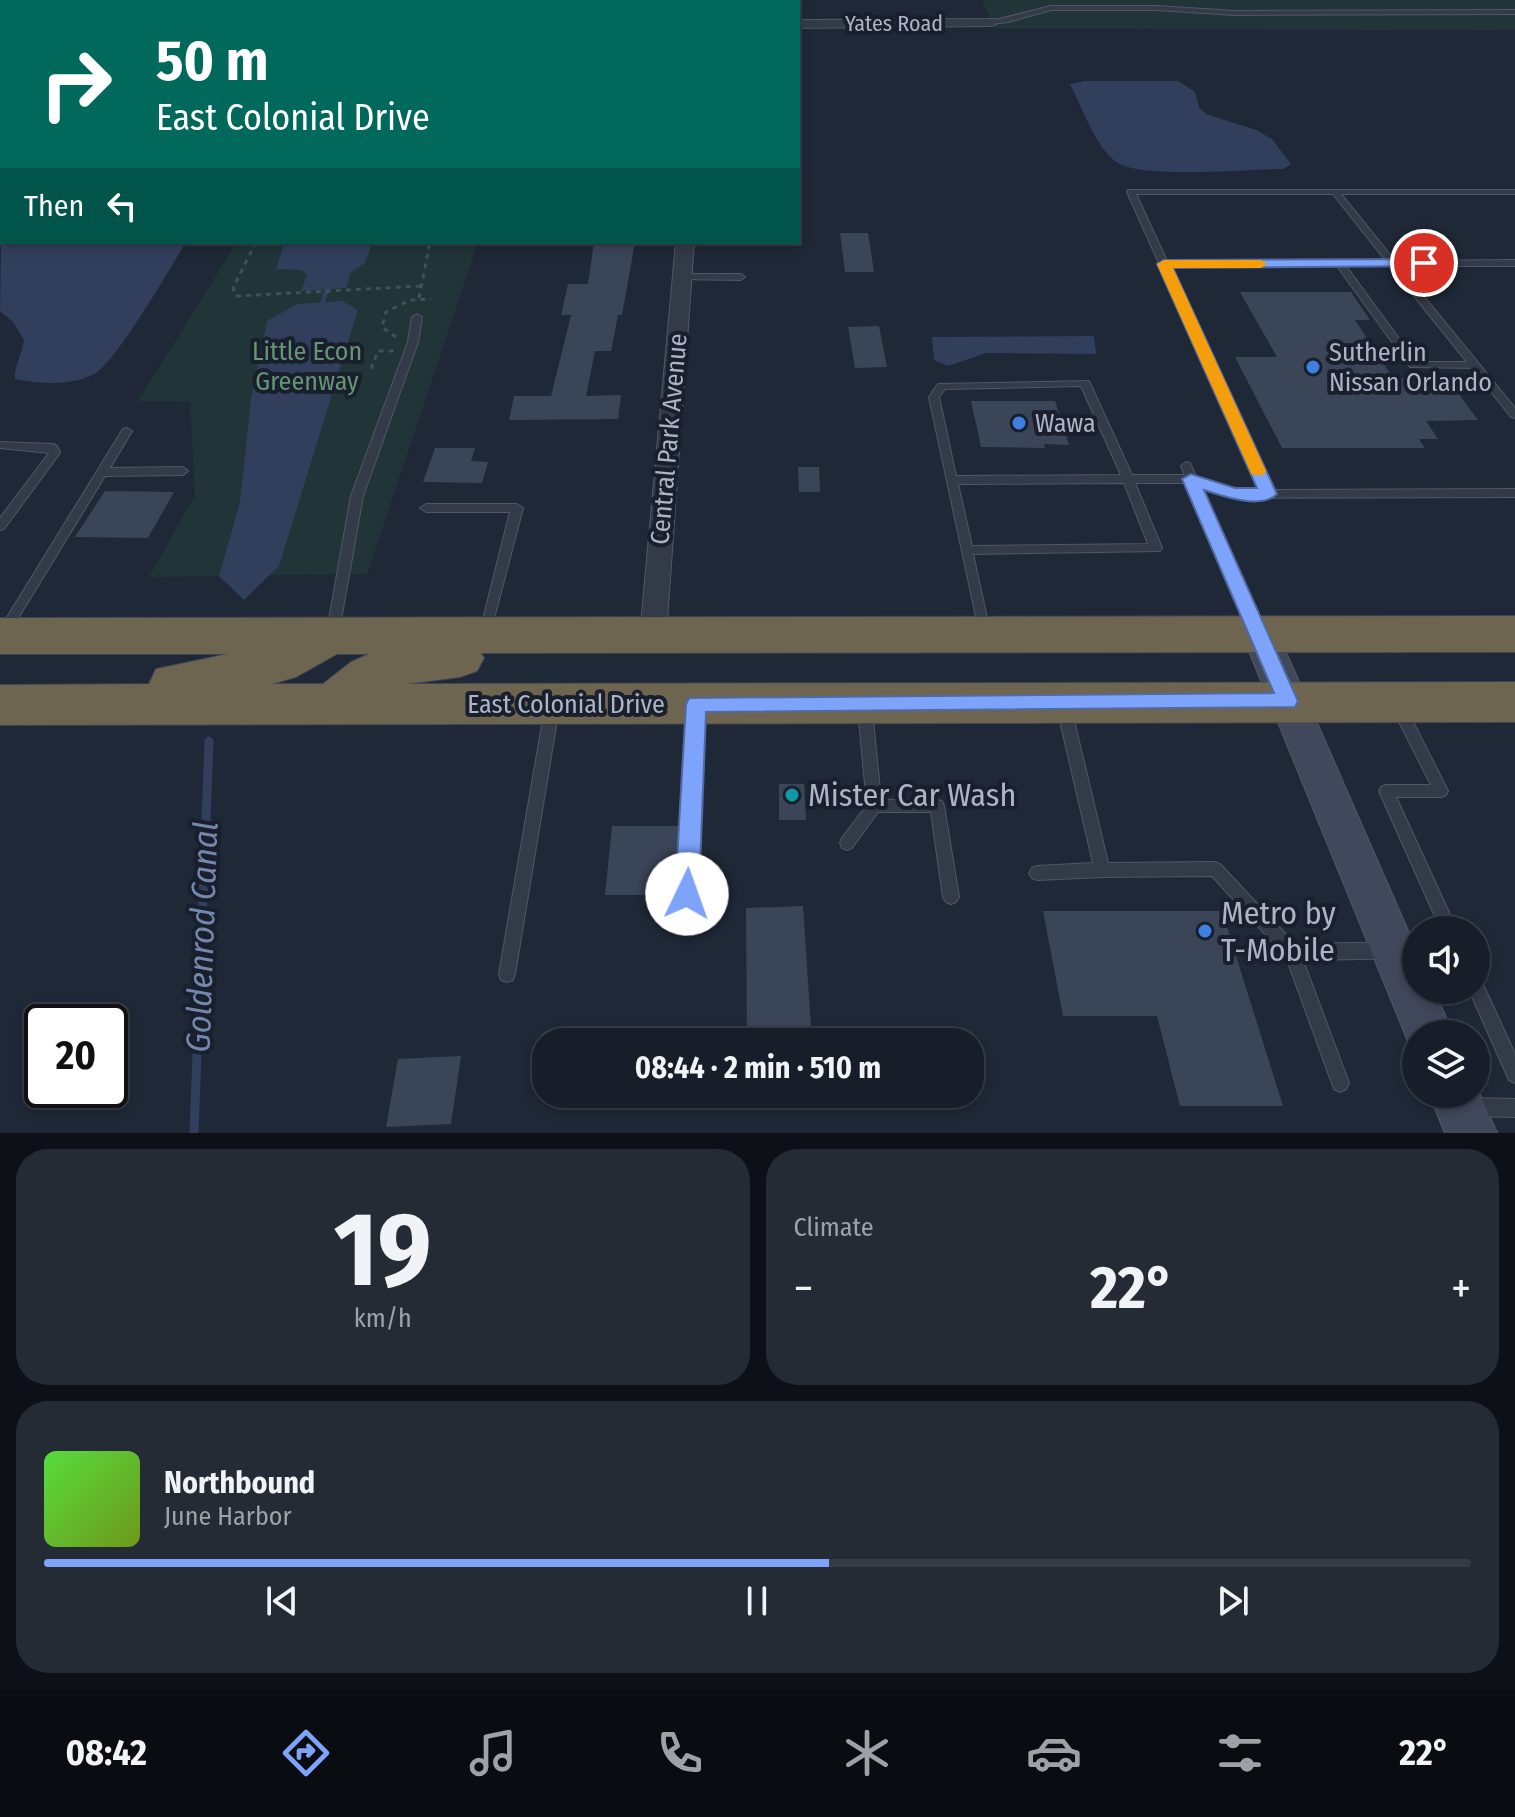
<!DOCTYPE html>
<html lang="en">
<head>
<meta charset="utf-8">
<style>
  :root { --surface:#171e29; --page:#242b35; --text:#f1f3f6; --muted:#9ea2a8; --line:#363c46; --accent:#7da3fa }
  body { margin:0; font-family:"Fira Sans Condensed",sans-serif; background:var(--page); color:var(--text); height:100vh; display:flex; flex-direction:column; font-size:30px; white-space:nowrap }
  * { box-sizing:border-box; margin:0 }
  p { font-size:26px; color:var(--muted) }
  .icon { flex:none; width:44px; height:44px; fill:none; stroke:currentColor; stroke-width:2; stroke-linecap:round; stroke-linejoin:round }
  .map { position:relative; height:1133px; overflow:hidden }
  .side { display:flex; flex-direction:column; gap:16px; padding:16px; background:#0d1017; flex:1 }
  .side>* { flex:none }
  .guide { position:absolute; left:0px; top:0px; width:800px; height:244px; box-shadow:0 4px 12px #0003,0 0 0 2px var(--line); background:#00695c; color:#fff; overflow:hidden }
  .fabs { position:absolute; left:1402px; top:916px; display:grid; gap:16px }
  .fabs a { display:grid; place-items:center; width:88px; height:88px; border-radius:50%; background:var(--surface); box-shadow:0 4px 12px #0003,0 0 0 2px var(--line); font-size:40px }
  .speed { position:absolute; left:24px; top:1004px; display:flex; gap:16px; font-size:40px; font-weight:700; text-align:center }
  .speed>* { display:grid; place-content:center; width:104px; height:104px; border-radius:50%; background:var(--surface); box-shadow:0 4px 12px #0003,0 0 0 2px var(--line); line-height:1 }
  .speed .limit { border:4px solid #111; border-radius:12px; background:#fff; color:#111 }
  .pin { position:absolute; display:grid; place-items:center; width:68px; height:68px; color:#fff; margin:-34px; border:4px solid #fff; border-radius:50%; box-shadow:0 2px 8px #0007 }
  .me { position:absolute; width:88px; margin:-44px; rotate:3deg; stroke-linejoin:round; filter:drop-shadow(0 0 6px #0008) }
  .turn { display:flex; align-items:center; gap:28px; height:168px; padding:0 24px; font-size:36px }
  .turn .icon { width:104px; height:104px; stroke-width:2.5 }
  .turn b { display:block; font-size:56px; line-height:68px }
  .then { display:flex; align-items:center; height:76px; padding:0 24px; background:#0003; gap:16px; font-size:30px }
  .big { font-size:60px; font-weight:700; line-height:1.1 }
  .side .tile { flex:1; display:flex; flex-direction:column; justify-content:center; gap:12px; min-width:0; padding:0 28px; border-radius:32px; background:var(--page) }
  .side .dial { align-items:center; gap:0 }
  .dial b { font-size:104px; line-height:1 }
  .song { display:flex; align-items:center; gap:24px }
  .cover { width:96px; height:96px; border-radius:12px; background:linear-gradient(135deg,hsl(110 70% 55%),hsl(80 70% 35%)) }
  .played { height:8px; border-radius:4px; background:linear-gradient(90deg,var(--accent) 55%,var(--line) 55%) }
  .keys { display:flex; justify-content:space-around; direction:ltr }
  .heat { display:flex; justify-content:space-between; align-items:center; font-size:44px; direction:ltr }
  .side .tiles { flex:1; display:grid; gap:16px; grid-template-columns:1fr 1fr }
  .tile:last-child { grid-column:span 2 }
  .trip { position:absolute; left:532px; top:1028px; width:452px; height:80px; border-radius:32px; background:var(--surface); box-shadow:0 4px 12px #0003,0 0 0 2px var(--line); font-weight:700; line-height:80px; text-align:center }
  .menu { display:flex; height:128px; justify-content:space-around; align-items:center; background:#090c10; color:var(--muted) }
  .menu .icon { width:56px; height:56px }
  .menu .current { color:var(--accent) }
  .menu b { font-size:36px; color:var(--text) }
  .map>svg:first-child { display:block }
  .green { fill:#213438 }
  .water { fill:#313f5d }
  .lines { fill:none; stroke-linecap:round; stroke-linejoin:round }
  .stream-far1 { stroke:#313f5d; stroke-width:5 }
  .stream { stroke:#313f5d; stroke-width:9 }
  .building { fill:#3b4558 }
  .lane-casing { stroke:#505766; stroke-width:2 }
  .street-casing { stroke:#505766; stroke-width:2 }
  .secondary-casing { stroke:#505766; stroke-width:2 }
  .highway-casing { stroke:#3e4452; stroke-width:2 }
  .path-far1 { stroke:#3f5156; stroke-width:2; stroke-dasharray:3 3; stroke-linecap:butt }
  .path { stroke:#3f5156; stroke-width:3; stroke-dasharray:5 5; stroke-linecap:butt }
  .lane { fill:#333a48; fill-rule:evenodd }
  .street { fill:#333a48; fill-rule:evenodd }
  .secondary { fill:#41485b; fill-rule:evenodd }
  .highway { fill:#6e6550; fill-rule:evenodd }
  .route { fill:#7da3fa; stroke:#516aa2; stroke-width:2 }
  .slow { fill:#f59e0b }
  .shop-dot { fill:#3f7fe0; stroke:#191f2c; stroke-width:3 }
  .culture-dot { fill:#0f9aa8; stroke:#191f2c; stroke-width:3 }
  .labels { text-anchor:middle; dominant-baseline:central; stroke-width:8; stroke-linejoin:round; paint-order:stroke }
  .far-street-label { font-size:22px; fill:#adb4c5; stroke:#191f2c }
  .park-label { font-size:26px; fill:#649574; stroke:#191f2c }
  .poi-label { font-size:26px; fill:#adb4c5; stroke:#191f2c; text-anchor:start }
  .street-label { font-size:26px; fill:#adb4c5; stroke:#191f2c }
  .near-poi-label { font-size:32px; fill:#adb4c5; stroke:#191f2c; text-anchor:start }
  .near-water-label { font-size:34px; font-style:italic; fill:#7488ae; stroke:#191f2c }
</style>
</head>
<body>
<div class="map">
<svg width="1515" height="1133" viewBox="0 0 1515 1133">
  <rect width="100%" height="100%" fill="#1f2837"/>
  <!-- green -->
  <g class="green">
    <polygon points="982,0 1515,0 1515,30 995,29"/>
    <polygon points="237,242 478,242 367,574 149,577 195,495 190,402 138,401"/>
  </g>
  <!-- water -->
  <g class="water">
    <path d="M1085,81H1178L1195,92L1199,107L1206,114L1256,130L1272,139L1291,164L1283,169C1247,169 1145,179 1118,163C1097,151 1081,105 1070,84Z"/>
    <path d="M2,193V242H186C170,268 116,363 94,374C72,386 39,384 15,379C13,370 23,351 24,340L13,322L0,311Z"/>
    <polygon points="285,242 373,242 365,263 351,272 346,288 301,291 307,275 301,270 276,269"/>
    <polygon points="342,301 358,310 279,566 244,600 219,576 240,502 251,399 267,321 297,304"/>
    <polygon points="1094,336 1096,354 986,353 948,366 934,360 932,337"/>
  </g>
  <g class="lines">
    <!-- stream-far1 -->
    <polyline class="stream-far1" points="321,308 329,282"/>
    <!-- stream -->
    <polyline class="stream" points="194,1133 209,741"/>
  </g>
  <!-- building -->
  <g class="building">
    <polygon points="840,233 868,233 874,272 845,272"/>
    <polygon points="594,242 635,242 622,315 618,315 611,351 595,351 586,396 621,395 618,419 509,420 514,396 551,396 571,315 561,315 568,284 588,284"/>
    <polygon points="1240,292 1351,292 1370,320 1355,320 1393,378 1447,378 1478,420 1426,421 1438,439 1419,439 1425,448 1282,448 1235,357 1277,357"/>
    <polygon points="879,326 887,367 855,368 848,327"/>
    <polygon points="971,401 1055,401 1069,445 1044,444 1045,448 981,447"/>
    <polygon points="435,448 475,448 471,461 488,462 482,483 423,482"/>
    <polygon points="798,467 819,467 820,492 799,492"/>
    <polygon points="105,491 174,492 148,538 75,537"/>
    <polygon points="779,784 804,784 806,820 779,820"/>
    <polygon points="612,826 679,826 675,895 605,895"/>
    <polygon points="803,906 812,1042 747,1042 746,908"/>
    <polygon points="1043,911 1222,911 1283,1106 1180,1106 1157,1016 1063,1016"/>
    <polygon points="461,1056 451,1124 386,1127 398,1059"/>
  </g>
  <g class="lines">
    <!-- lane casing -->
    <g class="lane-casing">
      <g id="lane">
        <polygon points="1051,6 1157,6 1234,11 1515,10 1515,14 1234,15 1157,10 1051,10 1008,22 991,24 988,22"/>
        <path d="M1128,190H1515V194H1341L1395,261L1515,260V266H1399L1515,408V418L1511,417L1472,368L1410,367L1337,266L1169,267L1272,490L1515,489V497L1234,498L1200,486L1264,631L1262,634H1254L1252,631L1188,483H1135L1162,548L1160,551L973,554L990,632L988,635H980L929,397L938,384L1089,381L1132,475H1185L1181,466L1186,462L1190,463L1196,477L1235,490H1261L1127,192ZM1136,194H1333L1386,261H1167ZM1346,266H1390L1467,362H1416ZM1081,386L1121,475L956,476L939,397L945,389ZM1124,483L1148,544L972,546L958,484Z"/>
        <polygon points="682,274 741,274 745,277 741,280 679,279 679,275"/>
        <polygon points="417,314 422,317 418,342 363,496 339,631 337,634 329,634 327,631 351,496 408,342 412,317"/>
        <polygon points="127,428 132,431 110,468 183,467 188,471 183,475 105,476 9,633 1,633 1,627 123,429"/>
        <polygon points="0,442 53,444 57,446 60,453 4,529 0,530 0,518 49,453 0,448"/>
        <polygon points="426,504 517,504 523,508 490,634 482,634 480,631 510,512 426,512 420,508"/>
        <polygon points="696,701 701,703 703,707 693,926 691,931 685,934 679,931 677,926 689,707 691,703"/>
        <polygon points="552,702 557,704 559,708 515,974 513,980 507,982 501,980 499,974 545,708 547,704"/>
        <polygon points="1064,702 1069,704 1071,708 1108,863 1215,862 1220,864 1295,944 1416,942 1416,958 1303,960 1349,1083 1346,1089 1340,1092 1334,1089 1286,957 1212,876 1102,877 1037,880 1032,878 1029,873 1032,868 1037,866 1093,863 1057,708 1059,704"/>
        <polygon points="1399,702 1404,704 1448,791 1446,795 1441,797 1396,797 1457,930 1441,930 1379,791 1381,787 1386,785 1431,785 1392,708 1394,704"/>
        <polygon points="865,704 870,706 872,710 881,800 937,800 942,801 944,806 959,897 956,902 951,904 946,902 943,897 931,812 878,812 852,848 847,850 842,848 840,843 842,838 867,805 858,710 860,706"/>
        <polygon points="1476,980 1482,982 1515,1054 1515,1083 1509,1080 1469,990 1476,990"/>
        <polygon points="1471,1098 1515,1099 1515,1117 1471,1116 1465,1113 1462,1107 1465,1101"/>
      </g>
    </g>
    <!-- street casing -->
    <g class="street-casing">
      <g id="street">
        <polygon points="0,0 296,0 2,4"/>
        <polygon points="995,19 995,25 991,26 798,28 798,20"/>
        <polygon points="676,242 694,242 666,635 662,642 653,645 644,642 640,635"/>
      </g>
    </g>
    <!-- secondary casing -->
    <g class="secondary-casing">
      <g id="secondary">
        <polygon points="1260,620 1273,624 1278,634 1416,949 1416,990 1434,990 1453,1034 1416,1034 1416,1053 1412,1051 1242,634 1247,624"/>
        <polygon points="1476,1086 1497,1133 1445,1133 1429,1094 1476,1094"/>
      </g>
    </g>
    <!-- highway casing -->
    <g class="highway-casing">
      <path id="highway" d="M1515,616V652L481,653L484,658L477,671L460,677L407,684L1515,682V722L0,725V685L149,684L156,669L228,654H0V618ZM337,654H369L351,662L323,684H272L296,677Z"/>
    </g>
    <!-- path-far1 -->
    <g class="path-far1">
      <polyline points="411,2 415,0"/>
      <polyline points="539,2 542,0"/>
    </g>
    <!-- path -->
    <g class="path">
      <polyline points="256,242 233,288 236,296 421,286"/>
      <polyline points="419,298 430,242"/>
      <polyline points="396,337 382,327 386,312 410,300 431,299"/>
      <polyline points="371,369 378,351 394,351"/>
    </g>
    <!-- lane -->
    <use href="#lane" class="lane"/>
    <!-- street -->
    <use href="#street" class="street"/>
    <!-- secondary -->
    <use href="#secondary" class="secondary"/>
    <!-- highway -->
    <use href="#highway" class="highway"/>
  </g>
  <!-- route -->
  <path class="route" d="M1424,259L1429,260V266L1173,268L1277,494C1261,510 1223,496 1204,490L1298,701L1295,707L706,712L699,894L695,902L687,905L679,902L675,894L686,704L689,698L1274,693L1182,479L1191,474L1235,488H1257L1157,264L1164,260Z"/>
  <!-- slow -->
  <polygon class="slow" points="1164,260 1261,260 1267,264 1261,268 1173,268 1266,471 1264,475 1252,475 1250,471 1157,264"/>
  <!-- markers -->
  <g class="shop-dot">
    <circle cx="1313" cy="367" r="8"/>
    <circle cx="1019" cy="423" r="8"/>
    <circle cx="1205" cy="931" r="8"/>
  </g>
  <circle class="culture-dot" cx="792" cy="795" r="8"/>
  <g class="labels">
    <!-- far-street labels -->
    <g class="far-street-label">
      <text x="894" y="23">Yates Road</text>
    </g>
    <!-- park labels -->
    <g class="park-label">
      <text x="307" y="351">Little Econ<tspan x="307" dy="30">Greenway</tspan></text>
    </g>
    <!-- poi labels -->
    <g class="poi-label">
      <text x="1329" y="352">Sutherlin<tspan x="1329" dy="30">Nissan Orlando</tspan></text>
      <text x="1035" y="423">Wawa</text>
    </g>
    <!-- street labels -->
    <g class="street-label">
      <text transform="translate(669 439) rotate(-85)">Central Park Avenue</text>
      <text x="566" y="704">East Colonial Drive</text>
    </g>
    <!-- near-poi labels -->
    <g class="near-poi-label">
      <text x="808" y="795">Mister Car Wash</text>
      <text x="1221" y="913">Metro by<tspan x="1221" dy="37">T-Mobile</tspan></text>
    </g>
    <!-- near-water labels -->
    <g class="near-water-label">
      <text transform="translate(202 937) rotate(-88)">Goldenrod Canal</text>
    </g>
  </g>
</svg>
<div class="fabs">
<a><svg class="icon" aria-label="sound" viewBox="0 0 24 24"><path d="M4 9h4l5-4v14l-5-4H4zM17 9q2 3 0 6"/></svg></a>
<a><svg class="icon" aria-label="layers" viewBox="0 0 24 24"><path d="M12 4l9 5-9 5-9-5zM3 14l9 5 9-5"/></svg></a>
</div>
<div class="speed"><div class="limit">20</div></div>
<div class="pin" style="left:1424px;top:263px;background:#d93025"><svg class="icon" aria-label="arrive" viewBox="0 0 24 24"><path d="M6 21V4h12l-3 4 3 4H6"/></svg></div>
<svg class="me" style="left:687px;top:894px" viewBox="-20 -20 40 40"><circle r="19" fill="#fff"/><path d="M0-13L10 11 0 6-10 11z" fill="#7da3fa"/></svg>
<div class="trip">08:44 · 2 min · 510 m</div>
<div class="guide">
<div class="turn"><svg class="icon" aria-label="right" viewBox="0 0 24 24"><path d="M7 20v-9h11M14 6l5 5-5 5"/></svg><div><b>50 m</b>East Colonial Drive</div></div>
<div class="then">Then<svg class="icon" aria-label="left" viewBox="0 0 24 24"><path d="M17 20v-9H6M10 6l-5 5 5 5"/></svg></div>
</div>
</div>
<section class="side">
<div class="tiles">
<div class="tile dial"><b>19</b><p>km/h</p></div>
<div class="tile"><p>Climate</p>
<div class="heat"><a>−</a><b class="big">22°</b><a>+</a></div>
</div>
<div class="tile">
<div class="song"><i class="cover"></i><div><b>Northbound</b><p>June Harbor</p></div></div>
<div class="played"></div>
<div class="keys"><svg class="icon" aria-label="previous" viewBox="0 0 24 24"><path d="M18 5L8 12l10 7zM5 5v14"/></svg><svg class="icon" aria-label="pause" viewBox="0 0 24 24"><path d="M8 5v14M16 5v14"/></svg><svg class="icon" aria-label="next" viewBox="0 0 24 24"><path d="M6 5l10 7-10 7zM19 5v14"/></svg></div>
</div>
</div>
</section>
<nav class="menu">
<b>08:42</b>
<svg class="icon current" aria-label="directions" viewBox="0 0 24 24"><path d="M12 3l9 9-9 9-9-9zM9 14v-3h6M13 9l2 2-2 2"/></svg>
<svg class="icon" aria-label="music" viewBox="0 0 24 24"><path d="M9 18V5l10-2v13"/><circle cx="6" cy="18" r="3"/><circle cx="16" cy="16" r="3"/></svg>
<svg class="icon" aria-label="phone" viewBox="0 0 24 24"><path d="M5 4h4l2 5-3 2q2 4 5 5l2-3 5 2v4C11 20 4 13 5 4z"/></svg>
<svg class="icon" aria-label="climate" viewBox="0 0 24 24"><path d="M12 3v18M4 7l16 10M4 17L20 7"/></svg>
<svg class="icon" aria-label="car" viewBox="0 0 24 24"><path d="M5 17H2v-5l4-1 3-4h7l3 4 3 1v5h-3M9 17h6M6 11h13"/><circle cx="7" cy="17" r="2"/><circle cx="17" cy="17" r="2"/></svg>
<svg class="icon" aria-label="filters" viewBox="0 0 24 24"><path d="M4 7h16M4 17h16"/><circle cx="9" cy="7" r="2"/><circle cx="15" cy="17" r="2"/></svg>
<b>22°</b>
</nav>
</body>
</html>
